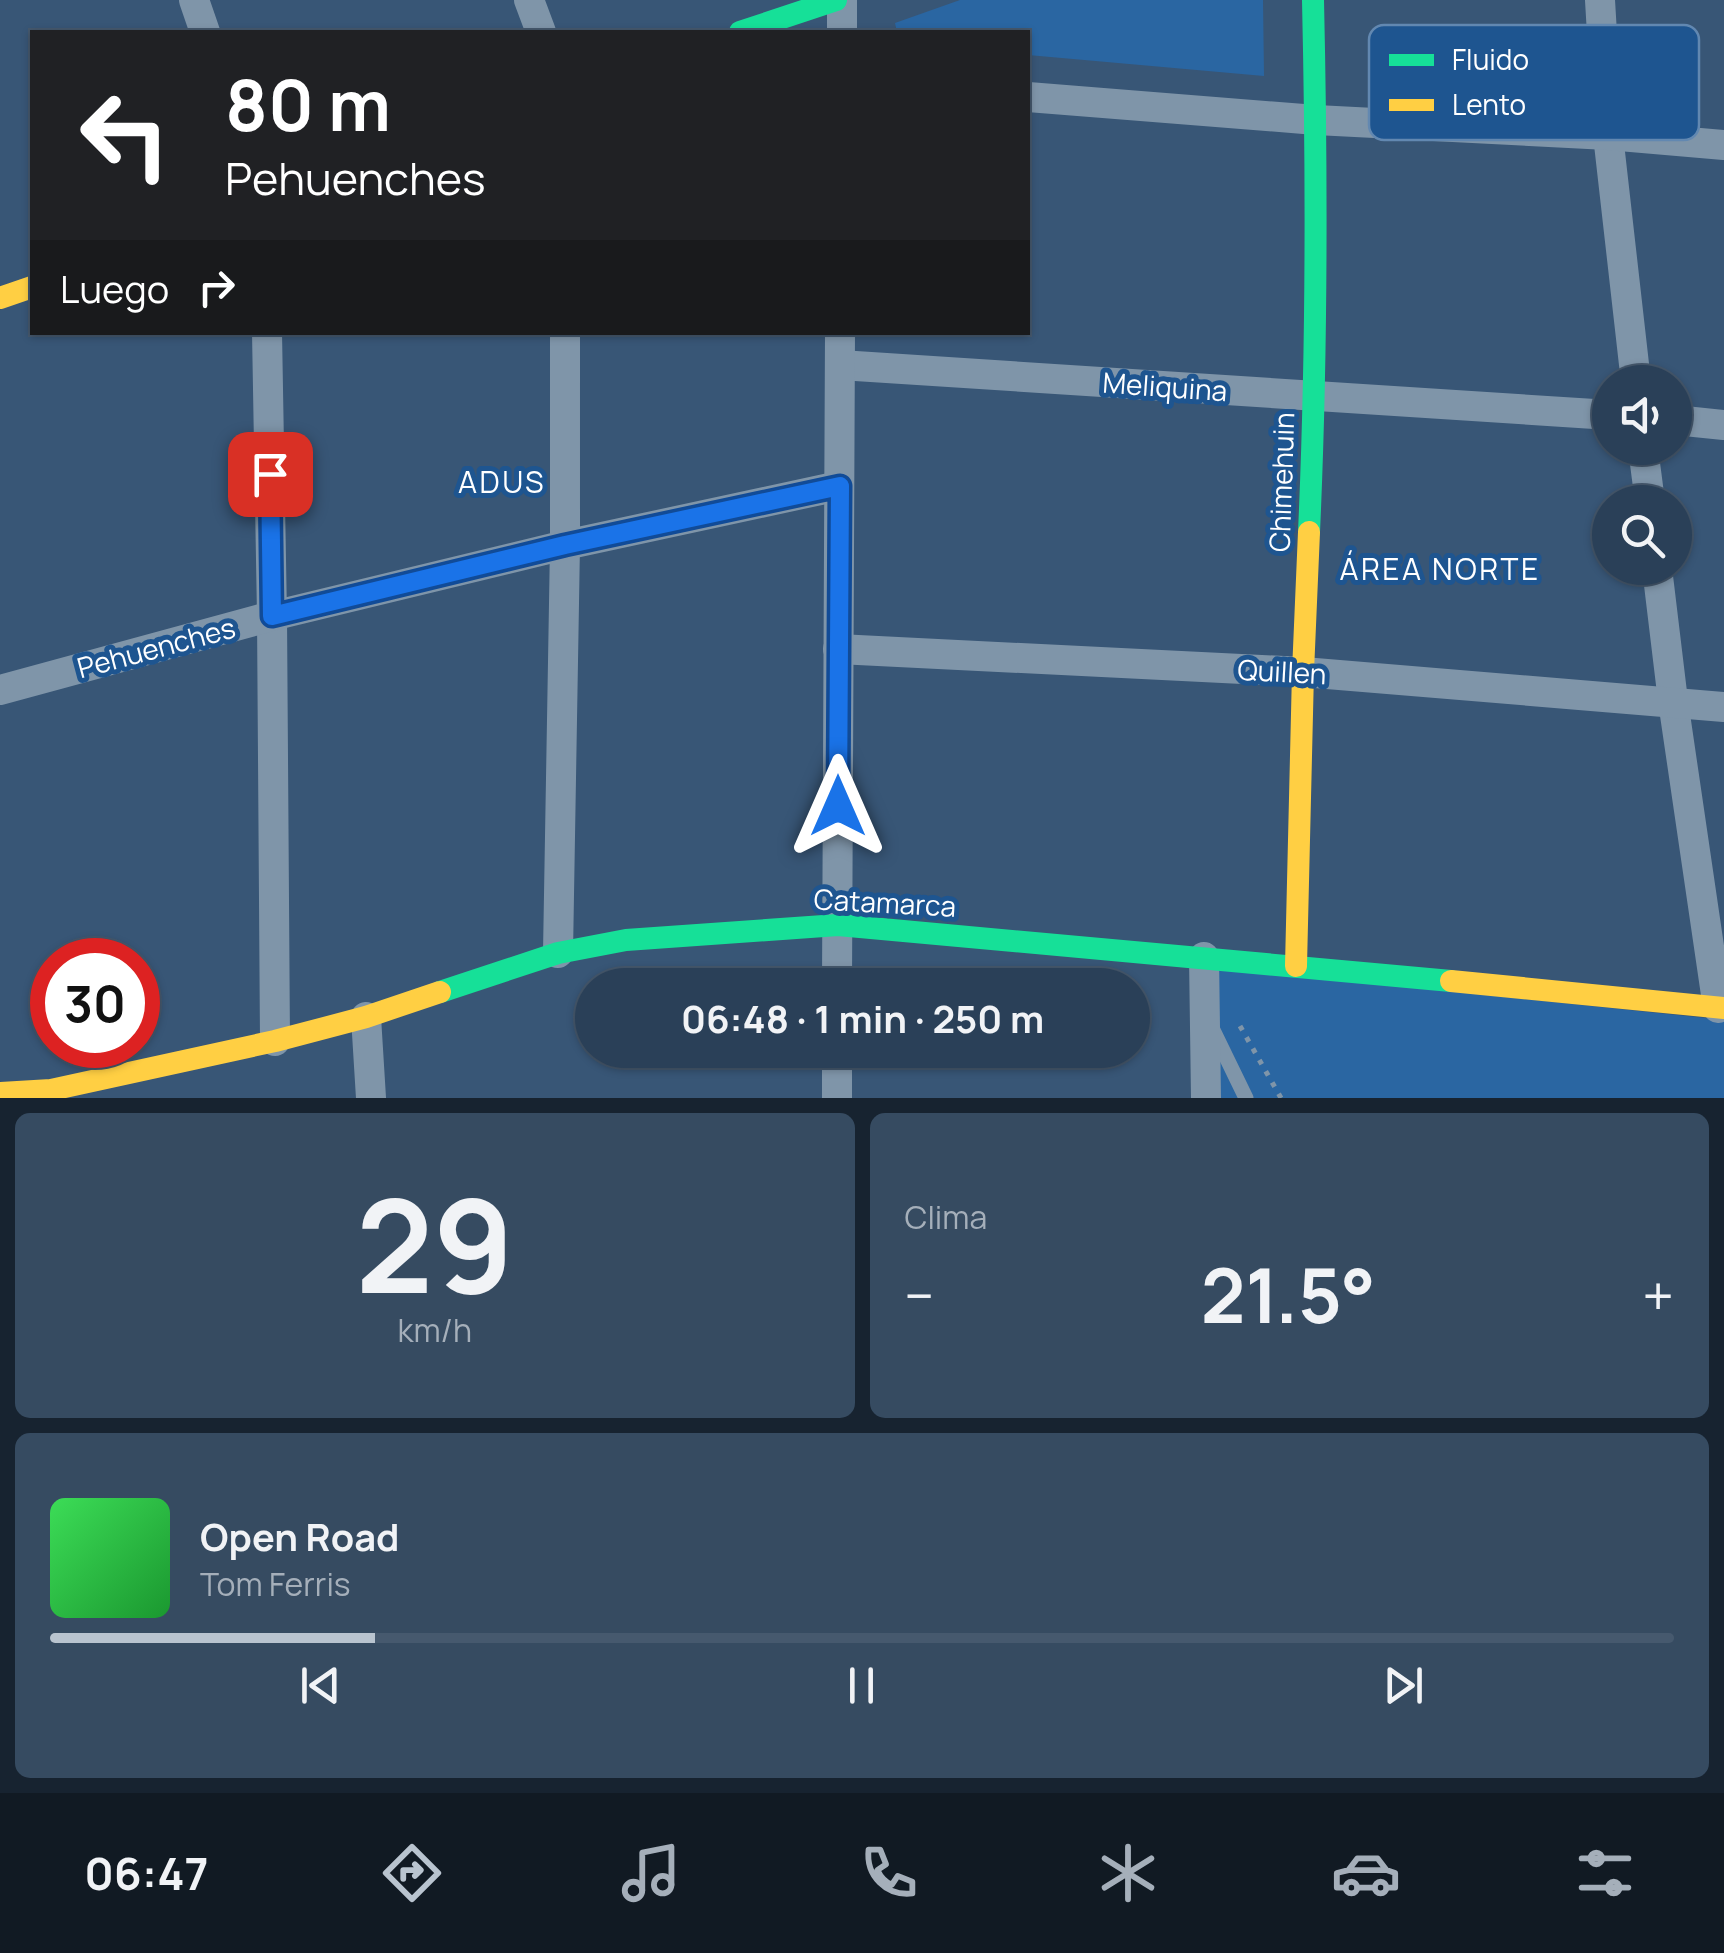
<!DOCTYPE html>
<html lang="es">
<head>
<meta charset="utf-8">
<style>
  :root { --surface:#2a4058; --page:#364b61; --text:#f1f3f6; --muted:#a5afba; --line:#46596e; --accent:#b9c4cf }
  body { margin:0; font-family:Manrope,sans-serif; background:var(--page); color:var(--text); height:100vh; display:flex; flex-direction:column; font-size:38px; white-space:nowrap }
  * { box-sizing:border-box; margin:0 }
  p { font-size:32px; color:var(--muted) }
  .icon { flex:none; width:55px; height:55px; fill:none; stroke:currentColor; stroke-width:2; stroke-linecap:round; stroke-linejoin:round }
  .map { position:relative; height:1098px; overflow:hidden }
  .panel { display:flex; flex-direction:column; gap:15px; padding:15px; background:#172330; flex:1 }
  .panel>* { flex:none }
  .guide { position:absolute; left:30px; top:30px; width:1000px; height:305px; border-radius:0px; box-shadow:0 2px 8px #0004,0 0 0 2px var(--line); background:#202124; color:#fff; overflow:hidden }
  .tools { position:absolute; left:1592px; top:365px; display:grid; gap:20px }
  .tools a { display:grid; place-items:center; width:100px; height:100px; border-radius:50%; background:var(--surface); box-shadow:0 2px 8px #0004,0 0 0 2px var(--line); font-size:50px }
  .speed { position:absolute; left:30px; top:938px; display:flex; gap:20px; font-size:50px; font-weight:700; text-align:center }
  .speed>* { display:grid; place-content:center; width:130px; height:130px; border-radius:50%; background:var(--surface); box-shadow:0 2px 8px #0004,0 0 0 2px var(--line); line-height:1 }
  .speed .limit { border:15px solid #d22; background:#fff; color:#111 }
  .pin { position:absolute; display:grid; place-items:center; width:85px; height:85px; color:#fff; margin:-42px; border-radius:20px; box-shadow:0 5px 15px #0006 }
  .me { position:absolute; width:110px; margin:-55px; rotate:0deg; stroke-linejoin:round; filter:drop-shadow(0 0 8px #0008) }
  .turn { display:flex; align-items:center; gap:35px; height:210px; padding:0 30px; font-size:45px }
  .turn .icon { width:130px; height:130px; stroke-width:2.5 }
  .turn b { display:block; font-size:70px; line-height:85px }
  .then { display:flex; align-items:center; height:95px; padding:0 30px; background:#0003; gap:20px; font-size:38px }
  .big { font-size:75px; font-weight:700; line-height:1.1 }
  .panel .tile { flex:1; display:flex; flex-direction:column; justify-content:center; gap:15px; min-width:0; padding:0 35px; border-radius:15px; background:var(--page) }
  .panel .dial { align-items:center; gap:0 }
  .dial b { font-size:130px; line-height:1 }
  .song { display:flex; align-items:center; gap:30px }
  .cover { width:120px; height:120px; border-radius:15px; background:linear-gradient(135deg,hsl(130 70% 55%),hsl(130 70% 35%)) }
  .played { height:10px; border-radius:5px; background:linear-gradient(90deg,var(--accent) 20%,var(--line) 20%) }
  .keys { display:flex; justify-content:space-around; direction:ltr }
  .heat { display:flex; justify-content:space-between; align-items:center; font-size:55px; direction:ltr }
  .panel .tiles { flex:1; display:grid; gap:15px; grid-template-columns:1fr 1fr }
  .tile:last-child { grid-column:span 2 }
  .trip { position:absolute; left:575px; top:968px; width:575px; height:100px; border-radius:50px; background:var(--surface); box-shadow:0 2px 8px #0004,0 0 0 2px var(--line); font-weight:700; line-height:100px; text-align:center }
  .dock { display:flex; height:160px; justify-content:space-around; align-items:center; background:#111a23; color:var(--muted) }
  .dock .icon { width:70px; height:70px }
  .dock .current { color:var(--accent) }
  .dock b { font-size:45px; color:var(--text) }
  .map>svg:first-child { display:block }
  .green { fill:#2a66a2 }
  .lines { fill:none; stroke-linecap:round; stroke-linejoin:round }
  .path { stroke:#7f95a9; stroke-width:5; stroke-dasharray:5 8; stroke-linecap:butt }
  .lane { stroke:#7f95a9; stroke-width:15 }
  .street { stroke:#7f95a9; stroke-width:30 }
  .fast { stroke:#16e098; stroke-width:22 }
  .slow { stroke:#ffcf43; stroke-width:22 }
  .route-casing { stroke:#114b97; stroke-width:25 }
  .route { stroke:#1a73e8; stroke-width:18 }
  .labels { text-anchor:middle; dominant-baseline:central; stroke-width:10; stroke-linejoin:round; paint-order:stroke }
  .street-label { font-size:28px; fill:#fff; stroke:#1e5590 }
  .neighbourhood-label { font-size:30px; letter-spacing:2.5px; fill:#fff; stroke:#1e5590 }
  .key { fill:#1e5590; stroke:#6288b1; stroke-width:2.5 }
  .key-label { font-size:28px; fill:#fff }
</style>
</head>
<body>
<div class="map">
<svg width="1724" height="1098" viewBox="0 0 1724 1098">
  <rect width="100%" height="100%" fill="#385676"/>
  <!-- green -->
  <g class="green">
    <polygon points="960,0 1263,0 1264,76 1028,55 1028,32 897,32 895,23"/>
    <polygon points="1211,966 1724,1020 1724,1098 1214,1098"/>
  </g>
  <g class="lines">
    <!-- path -->
    <polyline class="path" points="1240,1026 1281,1098"/>
    <!-- lane -->
    <polyline class="lane" points="1212,1028 1246,1098"/>
    <!-- street -->
    <g class="street">
      <polyline points="194,0 205,32"/>
      <polyline points="529,0 541,32"/>
      <polyline points="1600,0 1608,135 1636,382"/>
      <polyline points="842,32 842,0"/>
      <polyline points="1028,97 1316,120 1608,135 1724,145"/>
      <polyline points="267,332 272,616 275,1041"/>
      <polyline points="840,365 1610,415"/>
      <polyline points="1675,420 1724,425"/>
      <polyline points="1643,448 1650,502"/>
      <polyline points="1657,568 1673,701 1718,1008"/>
      <polyline points="838,649 1303,672 1724,707"/>
      <polyline points="0,690 272,616 565,545 839,486"/>
      <polyline points="558,953 565,545 565,332"/>
      <polyline points="1204,957 1206,1098"/>
      <polyline points="837,985 840,332"/>
      <polyline points="366,1017 371,1098"/>
      <polyline points="837,1098 837,1050"/>
    </g>
    <!-- fast -->
    <g class="fast">
      <polyline points="740,32 836,0"/>
      <path d="M1309,532C1317,355 1317,177 1313,0"/>
      <polyline points="440,992 558,953 626,940 838,925 1451,981"/>
    </g>
    <!-- slow -->
    <g class="slow">
      <polyline points="0,298 32,287"/>
      <polyline points="1296,966 1303,672 1309,532"/>
      <polyline points="1451,981 1724,1008"/>
      <polyline points="0,1093 51,1090 275,1041 366,1017 440,992"/>
    </g>
  </g>
  <g class="lines">
    <!-- route casing -->
    <g class="route-casing">
      <polyline id="route" points="270,474 272,616 565,545 840,486 838,806"/>
    </g>
    <!-- route -->
    <use href="#route" class="route"/>
  </g>
  <g class="labels">
    <!-- street labels -->
    <g class="street-label">
      <text transform="translate(1165 386) rotate(4)">Meliquina</text>
      <text transform="translate(1281 482) rotate(-88)">Chimehuin</text>
      <text transform="translate(156 647) rotate(-15)">Pehuenches</text>
      <text transform="translate(1282 671) rotate(3)">Quillen</text>
      <text transform="translate(885 902) rotate(3)">Catamarca</text>
    </g>
    <!-- neighbourhood labels -->
    <g class="neighbourhood-label">
      <text x="502" y="481">ADUS</text>
      <text x="1440" y="568">ÁREA NORTE</text>
    </g>
  </g>
  <!-- legend -->
  <rect x="1369" y="25" width="330" height="115" rx="15" class="key"/>
  <rect x="1389" y="54" width="45" height="12" fill="#16e098"/>
  <rect x="1389" y="99" width="45" height="12" fill="#ffcf43"/>
  <g class="key-label">
    <text x="1452" y="70">Fluido</text>
    <text x="1452" y="115">Lento</text>
  </g>
</svg>
<div class="tools">
<a><svg class="icon" aria-label="sound" viewBox="0 0 24 24"><path d="M4 9h4l5-4v14l-5-4H4zM17 9q2 3 0 6"/></svg></a>
<a><svg class="icon" aria-label="search" viewBox="0 0 24 24"><circle cx="10" cy="10" r="6"/><path d="M15 15l6 6"/></svg></a>
</div>
<div class="speed"><div class="limit">30</div></div>
<div class="pin" style="left:270px;top:474px;background:#d93025"><svg class="icon" aria-label="arrive" viewBox="0 0 24 24"><path d="M6 21V4h12l-3 4 3 4H6"/></svg></div>
<svg class="me" style="left:838px;top:806px" viewBox="-20 -20 40 40"><path d="M0-17L14 15 0 8-14 15z" fill="#1a73e8" stroke="#fff" stroke-width="4"/></svg>
<div class="trip">06:48 · 1 min · 250 m</div>
<div class="guide">
<div class="turn"><svg class="icon" aria-label="left" viewBox="0 0 24 24"><path d="M17 20v-9H6M10 6l-5 5 5 5"/></svg><div><b>80 m</b>Pehuenches</div></div>
<div class="then">Luego<svg class="icon" aria-label="right" viewBox="0 0 24 24"><path d="M7 20v-9h11M14 6l5 5-5 5"/></svg></div>
</div>
</div>
<section class="panel">
<div class="tiles">
<div class="tile dial"><b>29</b><p>km/h</p></div>
<div class="tile"><p>Clima</p>
<div class="heat"><a>−</a><b class="big">21.5°</b><a>+</a></div>
</div>
<div class="tile">
<div class="song"><i class="cover"></i><div><b>Open Road</b><p>Tom Ferris</p></div></div>
<div class="played"></div>
<div class="keys"><svg class="icon" aria-label="previous" viewBox="0 0 24 24"><path d="M18 5L8 12l10 7zM5 5v14"/></svg><svg class="icon" aria-label="pause" viewBox="0 0 24 24"><path d="M8 5v14M16 5v14"/></svg><svg class="icon" aria-label="next" viewBox="0 0 24 24"><path d="M6 5l10 7-10 7zM19 5v14"/></svg></div>
</div>
</div>
</section>
<nav class="dock">
<b>06:47</b>
<svg class="icon current" aria-label="directions" viewBox="0 0 24 24"><path d="M12 3l9 9-9 9-9-9zM9 14v-3h6M13 9l2 2-2 2"/></svg>
<svg class="icon" aria-label="music" viewBox="0 0 24 24"><path d="M9 18V5l10-2v13"/><circle cx="6" cy="18" r="3"/><circle cx="16" cy="16" r="3"/></svg>
<svg class="icon" aria-label="phone" viewBox="0 0 24 24"><path d="M5 4h4l2 5-3 2q2 4 5 5l2-3 5 2v4C11 20 4 13 5 4z"/></svg>
<svg class="icon" aria-label="climate" viewBox="0 0 24 24"><path d="M12 3v18M4 7l16 10M4 17L20 7"/></svg>
<svg class="icon" aria-label="car" viewBox="0 0 24 24"><path d="M5 17H2v-5l4-1 3-4h7l3 4 3 1v5h-3M9 17h6M6 11h13"/><circle cx="7" cy="17" r="2"/><circle cx="17" cy="17" r="2"/></svg>
<svg class="icon" aria-label="filters" viewBox="0 0 24 24"><path d="M4 7h16M4 17h16"/><circle cx="9" cy="7" r="2"/><circle cx="15" cy="17" r="2"/></svg>
</nav>
</body>
</html>
